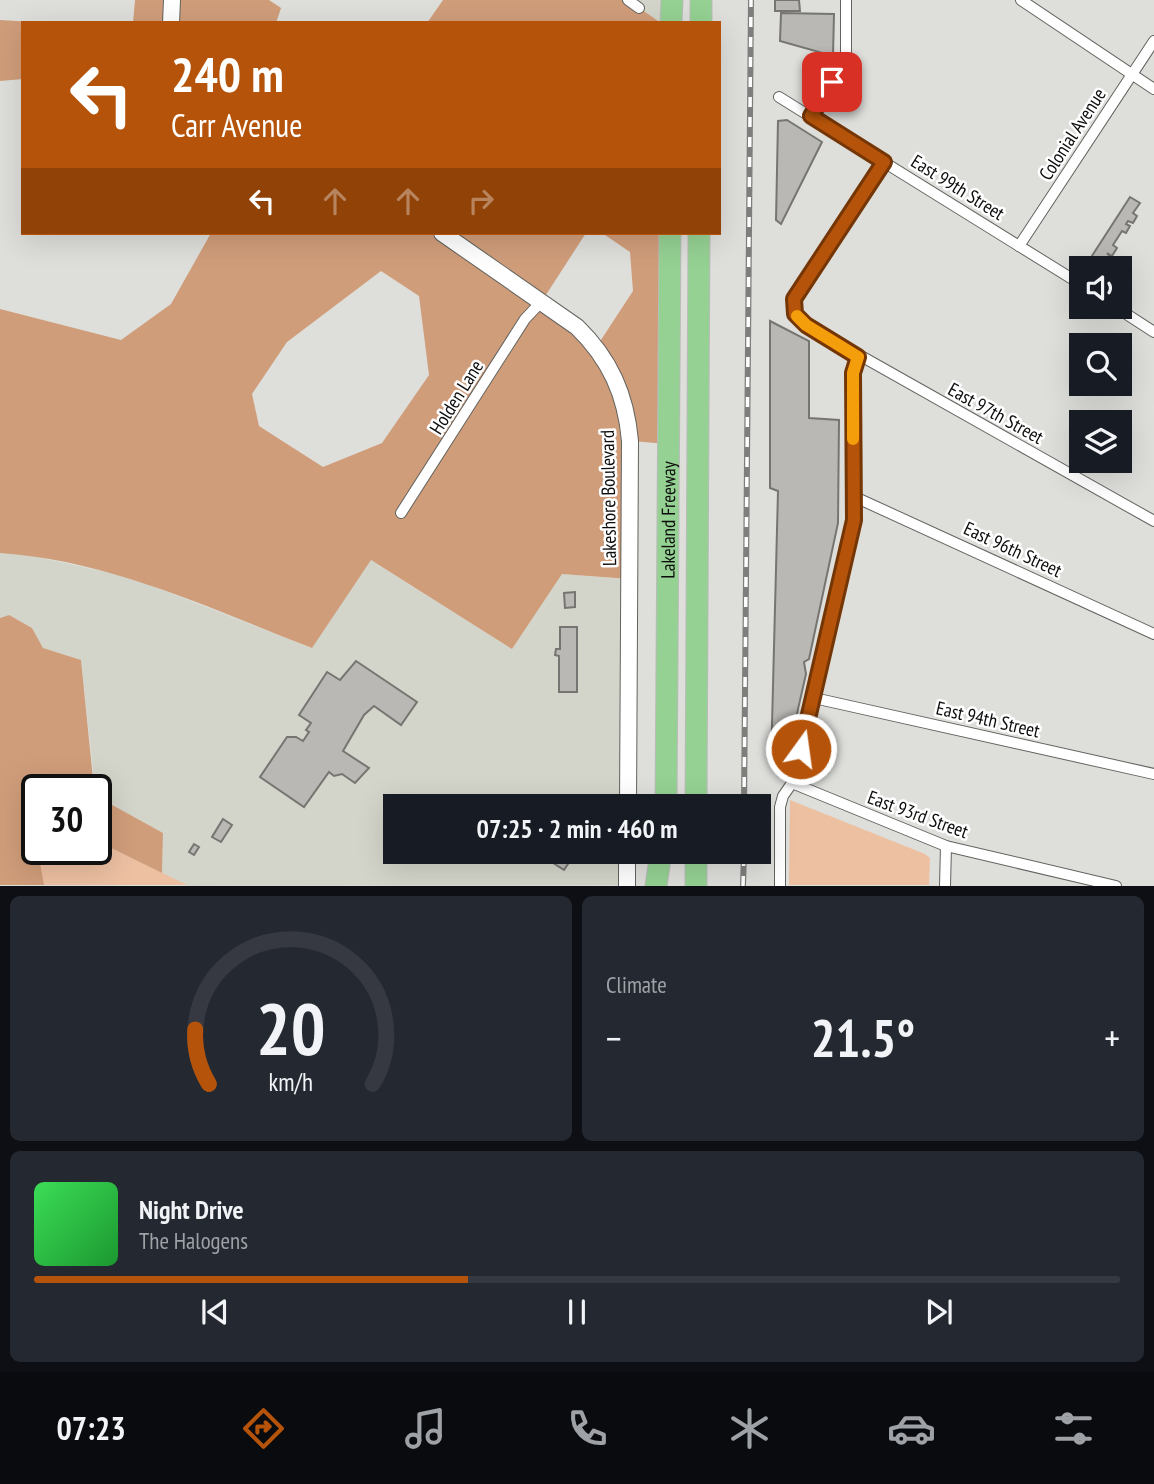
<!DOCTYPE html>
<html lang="en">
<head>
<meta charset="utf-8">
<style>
  :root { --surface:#171b24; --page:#242831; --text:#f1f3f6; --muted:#9ea1a6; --line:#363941; --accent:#b45309 }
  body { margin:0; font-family:"PT Sans Narrow",sans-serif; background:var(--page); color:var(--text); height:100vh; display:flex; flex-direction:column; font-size:26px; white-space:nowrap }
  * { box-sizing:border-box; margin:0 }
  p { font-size:23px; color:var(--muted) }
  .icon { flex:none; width:38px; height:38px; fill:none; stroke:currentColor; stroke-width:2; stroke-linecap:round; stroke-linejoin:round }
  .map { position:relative; height:886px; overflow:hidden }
  .sheet { display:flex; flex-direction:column; gap:10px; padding:10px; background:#0d0f14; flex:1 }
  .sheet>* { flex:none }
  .hud { position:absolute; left:21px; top:21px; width:700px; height:214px; border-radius:0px; box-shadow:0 7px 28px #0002; background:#b45309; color:#fff; overflow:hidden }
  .fabs { position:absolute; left:1069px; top:256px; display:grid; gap:14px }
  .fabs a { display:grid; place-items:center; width:63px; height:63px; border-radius:0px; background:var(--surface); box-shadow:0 7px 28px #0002; font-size:35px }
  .speed { position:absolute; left:21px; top:774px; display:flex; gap:14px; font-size:35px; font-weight:700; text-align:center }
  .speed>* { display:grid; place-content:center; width:91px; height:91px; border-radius:50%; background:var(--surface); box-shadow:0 7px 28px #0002; line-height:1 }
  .speed .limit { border:4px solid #111; border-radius:10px; background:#fff; color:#111 }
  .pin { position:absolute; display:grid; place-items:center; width:60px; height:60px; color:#fff; margin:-30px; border-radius:14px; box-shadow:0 4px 10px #0006 }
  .me { position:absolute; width:77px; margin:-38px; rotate:14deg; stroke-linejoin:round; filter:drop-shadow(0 0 5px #0008) }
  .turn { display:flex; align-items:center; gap:24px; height:147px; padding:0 35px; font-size:32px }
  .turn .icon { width:91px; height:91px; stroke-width:2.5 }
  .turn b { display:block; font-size:49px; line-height:60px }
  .lanes { display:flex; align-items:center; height:66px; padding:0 35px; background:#0003; justify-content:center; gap:35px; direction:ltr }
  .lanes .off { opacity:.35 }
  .big { font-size:52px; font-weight:700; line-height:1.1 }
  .sheet .card { flex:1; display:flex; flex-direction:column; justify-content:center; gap:10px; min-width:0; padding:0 24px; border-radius:10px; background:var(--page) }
  .sheet .dial { align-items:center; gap:0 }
  .dial svg { height:182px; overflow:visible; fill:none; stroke:var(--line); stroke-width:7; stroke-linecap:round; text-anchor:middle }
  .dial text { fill:var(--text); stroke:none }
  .song { display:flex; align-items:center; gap:21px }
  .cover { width:84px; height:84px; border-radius:10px; background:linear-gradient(135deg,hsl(130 70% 55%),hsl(130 70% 35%)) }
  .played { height:7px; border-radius:4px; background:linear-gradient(90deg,var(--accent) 40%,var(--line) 40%) }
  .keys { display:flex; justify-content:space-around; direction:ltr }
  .heat { display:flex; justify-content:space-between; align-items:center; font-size:38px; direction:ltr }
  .sheet .tiles { flex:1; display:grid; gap:10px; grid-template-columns:1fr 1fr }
  .card:last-child { grid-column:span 2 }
  .trip { position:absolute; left:383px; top:794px; width:388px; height:70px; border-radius:0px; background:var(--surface); box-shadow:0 7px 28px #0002; font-weight:700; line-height:70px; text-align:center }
  .tabs { display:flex; height:112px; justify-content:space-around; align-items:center; background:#090b0e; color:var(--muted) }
  .tabs .icon { width:49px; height:49px }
  .tabs .selected { color:var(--accent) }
  .tabs b { font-size:32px; color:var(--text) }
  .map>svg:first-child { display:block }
  .built { fill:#d3d5ca }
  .green { fill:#edc0a2 }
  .forest { fill:#d09d7a; fill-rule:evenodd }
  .building { fill:#bab8b4; stroke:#767571; stroke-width:2 }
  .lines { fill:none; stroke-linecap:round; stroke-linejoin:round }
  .street-casing { stroke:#62635f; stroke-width:12 }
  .secondary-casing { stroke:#62635f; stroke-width:18 }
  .highway-casing { stroke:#bbb; stroke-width:23 }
  .street { stroke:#fff; stroke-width:10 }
  .secondary { stroke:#fff; stroke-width:16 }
  .highway { stroke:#95d193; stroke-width:21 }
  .rail-casing { stroke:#7e7f7c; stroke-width:6 }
  .rail { stroke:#fff; stroke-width:3.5; stroke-dasharray:10; stroke-linecap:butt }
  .route-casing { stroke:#753606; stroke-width:18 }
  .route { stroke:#b45309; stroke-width:12 }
  .slow { stroke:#f59e0b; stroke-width:12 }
  .labels { text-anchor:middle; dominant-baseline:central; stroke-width:5; stroke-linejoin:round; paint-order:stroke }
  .street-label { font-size:19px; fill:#0c0c0b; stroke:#fff }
</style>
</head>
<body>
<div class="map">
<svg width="1154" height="886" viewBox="0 0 1154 886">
  <rect width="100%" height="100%" fill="#dedfdb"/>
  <!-- built -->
  <g class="built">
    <polygon points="628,0 672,0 661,23"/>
    <polygon points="0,553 23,554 129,577 311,648 370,560 512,649 562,574 630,579 628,807 396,807 396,852 627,852 627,885 187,886 162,873 163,833 96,796 81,660 43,648 32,628 9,615 0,618"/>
  </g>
  <!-- green -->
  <g class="green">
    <polygon points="0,670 37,789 37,849 96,849 96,814 99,842 187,885 0,885"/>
    <polygon points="790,800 925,854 930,858 929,885 789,885"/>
  </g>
  <!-- forest -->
  <g class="forest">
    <polygon points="135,0 269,0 281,8 276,23 133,23"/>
    <polygon points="443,0 628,0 661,23 427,23"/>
    <polygon points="0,20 50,23 23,23 23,79 0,81"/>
    <path d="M211,233H586L542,301L597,346L633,291L630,252L602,233H670L668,444L631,441L630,579L562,574L512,649L371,560L312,648C211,609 109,560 0,553V309L121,340L171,304ZM381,271L419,296L429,375L382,443L323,467L259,426L252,394L287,342Z"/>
    <polygon points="9,615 32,628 43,648 81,660 94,789 37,789 34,830 44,885 0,885 0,618"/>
    <polygon points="96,796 163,833 162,873 99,842 96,845"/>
  </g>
  <!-- building -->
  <g class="building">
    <polygon points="775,0 799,0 800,11 775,11"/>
    <polygon points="781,13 834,14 833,56 780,41"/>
    <polygon points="787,120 822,142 781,224 776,220 778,121"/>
    <polygon points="1130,197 1140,203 1133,213 1137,216 1133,223 1128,221 1126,224 1130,226 1126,233 1122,231 1113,245 1117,248 1112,256 1107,253 1111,258 1107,264 1102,262 1097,268 1088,262"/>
    <polygon points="770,321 809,341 809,418 839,420 838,523 809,659 804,662 806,674 785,766 771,764 778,491 770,488"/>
    <polygon points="575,592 575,607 565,608 564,593"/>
    <polygon points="560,627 577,627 577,692 559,692 559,656 555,655 556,649 560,649"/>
    <polygon points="356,661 417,702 401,725 374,706 364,715 343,751 369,768 355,783 342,774 334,776 329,772 304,807 260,777 287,737 296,737 303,741 309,732 306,730 311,723 299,715 327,672 340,680"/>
    <polygon points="223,819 232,825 221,842 212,837"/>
    <polygon points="194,844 199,847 194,855 189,852"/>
    <polygon points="556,852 576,852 564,870 550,861"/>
  </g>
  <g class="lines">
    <!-- street casing -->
    <g class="street-casing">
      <g id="street">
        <polyline points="628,0 639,8"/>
        <polyline points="1021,0 1154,89"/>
        <polyline points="779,97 1082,285"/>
        <polyline points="811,116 846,61 846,0"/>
        <polyline points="884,162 801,286 794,299 795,314 806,325 1154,521"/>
        <polyline points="1019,246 1154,41"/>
        <polyline points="1114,306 1154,332"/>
        <polyline points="857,498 1154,634"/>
        <polyline points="401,513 525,319 542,301"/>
        <polyline points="814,698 1154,774"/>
        <polyline points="792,783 946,846 1116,886"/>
        <polyline points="780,886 780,807 783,796 792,783 854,520 853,373 858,357"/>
        <polyline points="945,886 946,846"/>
      </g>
    </g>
    <!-- secondary casing -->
    <g class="secondary-casing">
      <g id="secondary">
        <polyline points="171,23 172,0"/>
        <path d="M442,233L577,327C610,359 626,395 630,441L628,807"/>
        <polyline points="627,886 627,852"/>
      </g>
    </g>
    <!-- highway casing -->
    <g class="highway-casing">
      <g id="highway">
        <polyline points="671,23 672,0"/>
        <polyline points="701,23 701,0"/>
        <path id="s1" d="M666,807L670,233"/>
        <polyline points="696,807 699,233"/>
        <polyline points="656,886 661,852"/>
        <polyline points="696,886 696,852"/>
      </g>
    </g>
    <!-- street -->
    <use href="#street" class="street"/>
    <!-- secondary -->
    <use href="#secondary" class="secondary"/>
    <!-- highway -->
    <use href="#highway" class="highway"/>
    <!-- rail casing -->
    <g class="rail-casing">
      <g id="rail">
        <polyline points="744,807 751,0"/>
        <polyline points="743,886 744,852"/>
      </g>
    </g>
    <!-- rail -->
    <use href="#rail" class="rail"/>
  </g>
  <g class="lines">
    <!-- route casing -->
    <g class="route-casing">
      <polyline id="route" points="801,749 854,520 853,373 858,357 806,325 795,314 794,299 884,162 811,116 832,82"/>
    </g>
    <!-- route -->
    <use href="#route" class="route"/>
    <!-- slow -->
    <polyline class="slow" points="797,316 806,325 858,357 853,373 853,439"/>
  </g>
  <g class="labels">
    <!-- street labels -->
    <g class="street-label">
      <text transform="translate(1072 134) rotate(-57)">Colonial Avenue</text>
      <text transform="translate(958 187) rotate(32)">East 99th Street</text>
      <text transform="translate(456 397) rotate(-58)">Holden Lane</text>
      <text transform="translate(996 413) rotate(29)">East 97th Street</text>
      <text transform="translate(608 498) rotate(-91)">Lakeshore Boulevard</text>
      <text stroke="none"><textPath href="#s1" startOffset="287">Lakeland Freeway</textPath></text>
      <text transform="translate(1013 549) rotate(25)">East 96th Street</text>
      <text transform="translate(988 719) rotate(13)">East 94th Street</text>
      <text transform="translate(918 814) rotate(20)">East 93rd Street</text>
    </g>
  </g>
</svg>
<div class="fabs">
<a><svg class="icon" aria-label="sound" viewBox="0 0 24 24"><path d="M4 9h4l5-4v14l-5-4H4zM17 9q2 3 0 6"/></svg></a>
<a><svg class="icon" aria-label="search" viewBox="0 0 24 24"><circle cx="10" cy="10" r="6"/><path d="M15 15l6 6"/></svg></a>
<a><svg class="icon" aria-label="layers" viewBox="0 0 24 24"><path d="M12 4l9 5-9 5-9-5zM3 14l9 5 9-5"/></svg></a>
</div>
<div class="speed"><div class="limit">30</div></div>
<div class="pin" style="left:832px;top:82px;background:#d93025"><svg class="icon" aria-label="arrive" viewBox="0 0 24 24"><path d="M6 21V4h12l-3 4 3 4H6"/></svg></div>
<svg class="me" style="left:801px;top:749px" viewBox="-20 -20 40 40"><circle r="17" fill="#b45309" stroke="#fff" stroke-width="3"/><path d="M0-11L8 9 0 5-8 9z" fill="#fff"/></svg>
<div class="trip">07:25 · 2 min · 460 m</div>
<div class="hud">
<div class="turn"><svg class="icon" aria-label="left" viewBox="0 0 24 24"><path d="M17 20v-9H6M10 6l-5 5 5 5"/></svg><div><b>240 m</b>Carr Avenue</div></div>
<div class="lanes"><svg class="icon" aria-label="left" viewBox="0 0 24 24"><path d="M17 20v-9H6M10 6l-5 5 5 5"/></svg><svg class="icon off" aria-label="ahead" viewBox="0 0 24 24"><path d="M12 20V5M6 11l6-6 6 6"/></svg><svg class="icon off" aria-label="ahead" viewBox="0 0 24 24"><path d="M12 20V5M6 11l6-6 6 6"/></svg><svg class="icon off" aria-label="right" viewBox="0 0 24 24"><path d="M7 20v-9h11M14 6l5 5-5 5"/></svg></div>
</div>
</div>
<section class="sheet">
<div class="tiles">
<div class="card dial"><svg viewBox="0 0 100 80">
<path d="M14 69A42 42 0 1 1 86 69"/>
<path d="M14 69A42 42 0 0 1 8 45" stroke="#b45309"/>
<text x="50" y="56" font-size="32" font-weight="700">20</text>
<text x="50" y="72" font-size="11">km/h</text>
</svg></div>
<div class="card"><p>Climate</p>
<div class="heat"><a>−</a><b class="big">21.5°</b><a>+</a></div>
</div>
<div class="card">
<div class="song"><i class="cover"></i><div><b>Night Drive</b><p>The Halogens</p></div></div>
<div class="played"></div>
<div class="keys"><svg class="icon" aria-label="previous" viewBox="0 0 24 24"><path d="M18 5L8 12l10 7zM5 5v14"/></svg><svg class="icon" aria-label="pause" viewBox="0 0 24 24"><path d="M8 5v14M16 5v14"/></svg><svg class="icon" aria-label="next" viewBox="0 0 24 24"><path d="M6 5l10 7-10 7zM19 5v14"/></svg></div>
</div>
</div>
</section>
<nav class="tabs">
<b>07:23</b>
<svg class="icon selected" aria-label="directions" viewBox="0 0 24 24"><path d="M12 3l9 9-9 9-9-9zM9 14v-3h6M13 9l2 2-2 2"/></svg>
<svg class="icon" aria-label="music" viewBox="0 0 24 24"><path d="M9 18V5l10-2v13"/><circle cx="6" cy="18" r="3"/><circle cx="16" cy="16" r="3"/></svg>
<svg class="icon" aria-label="phone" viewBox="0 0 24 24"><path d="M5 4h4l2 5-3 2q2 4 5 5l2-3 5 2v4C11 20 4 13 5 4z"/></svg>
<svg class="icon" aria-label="climate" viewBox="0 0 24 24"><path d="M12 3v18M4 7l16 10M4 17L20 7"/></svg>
<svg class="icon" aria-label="car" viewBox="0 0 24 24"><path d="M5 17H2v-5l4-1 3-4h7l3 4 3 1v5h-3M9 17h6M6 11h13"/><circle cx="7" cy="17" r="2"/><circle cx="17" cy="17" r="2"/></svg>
<svg class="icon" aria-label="filters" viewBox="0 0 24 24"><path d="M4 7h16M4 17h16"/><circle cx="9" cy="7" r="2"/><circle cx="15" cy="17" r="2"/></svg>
</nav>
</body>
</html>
